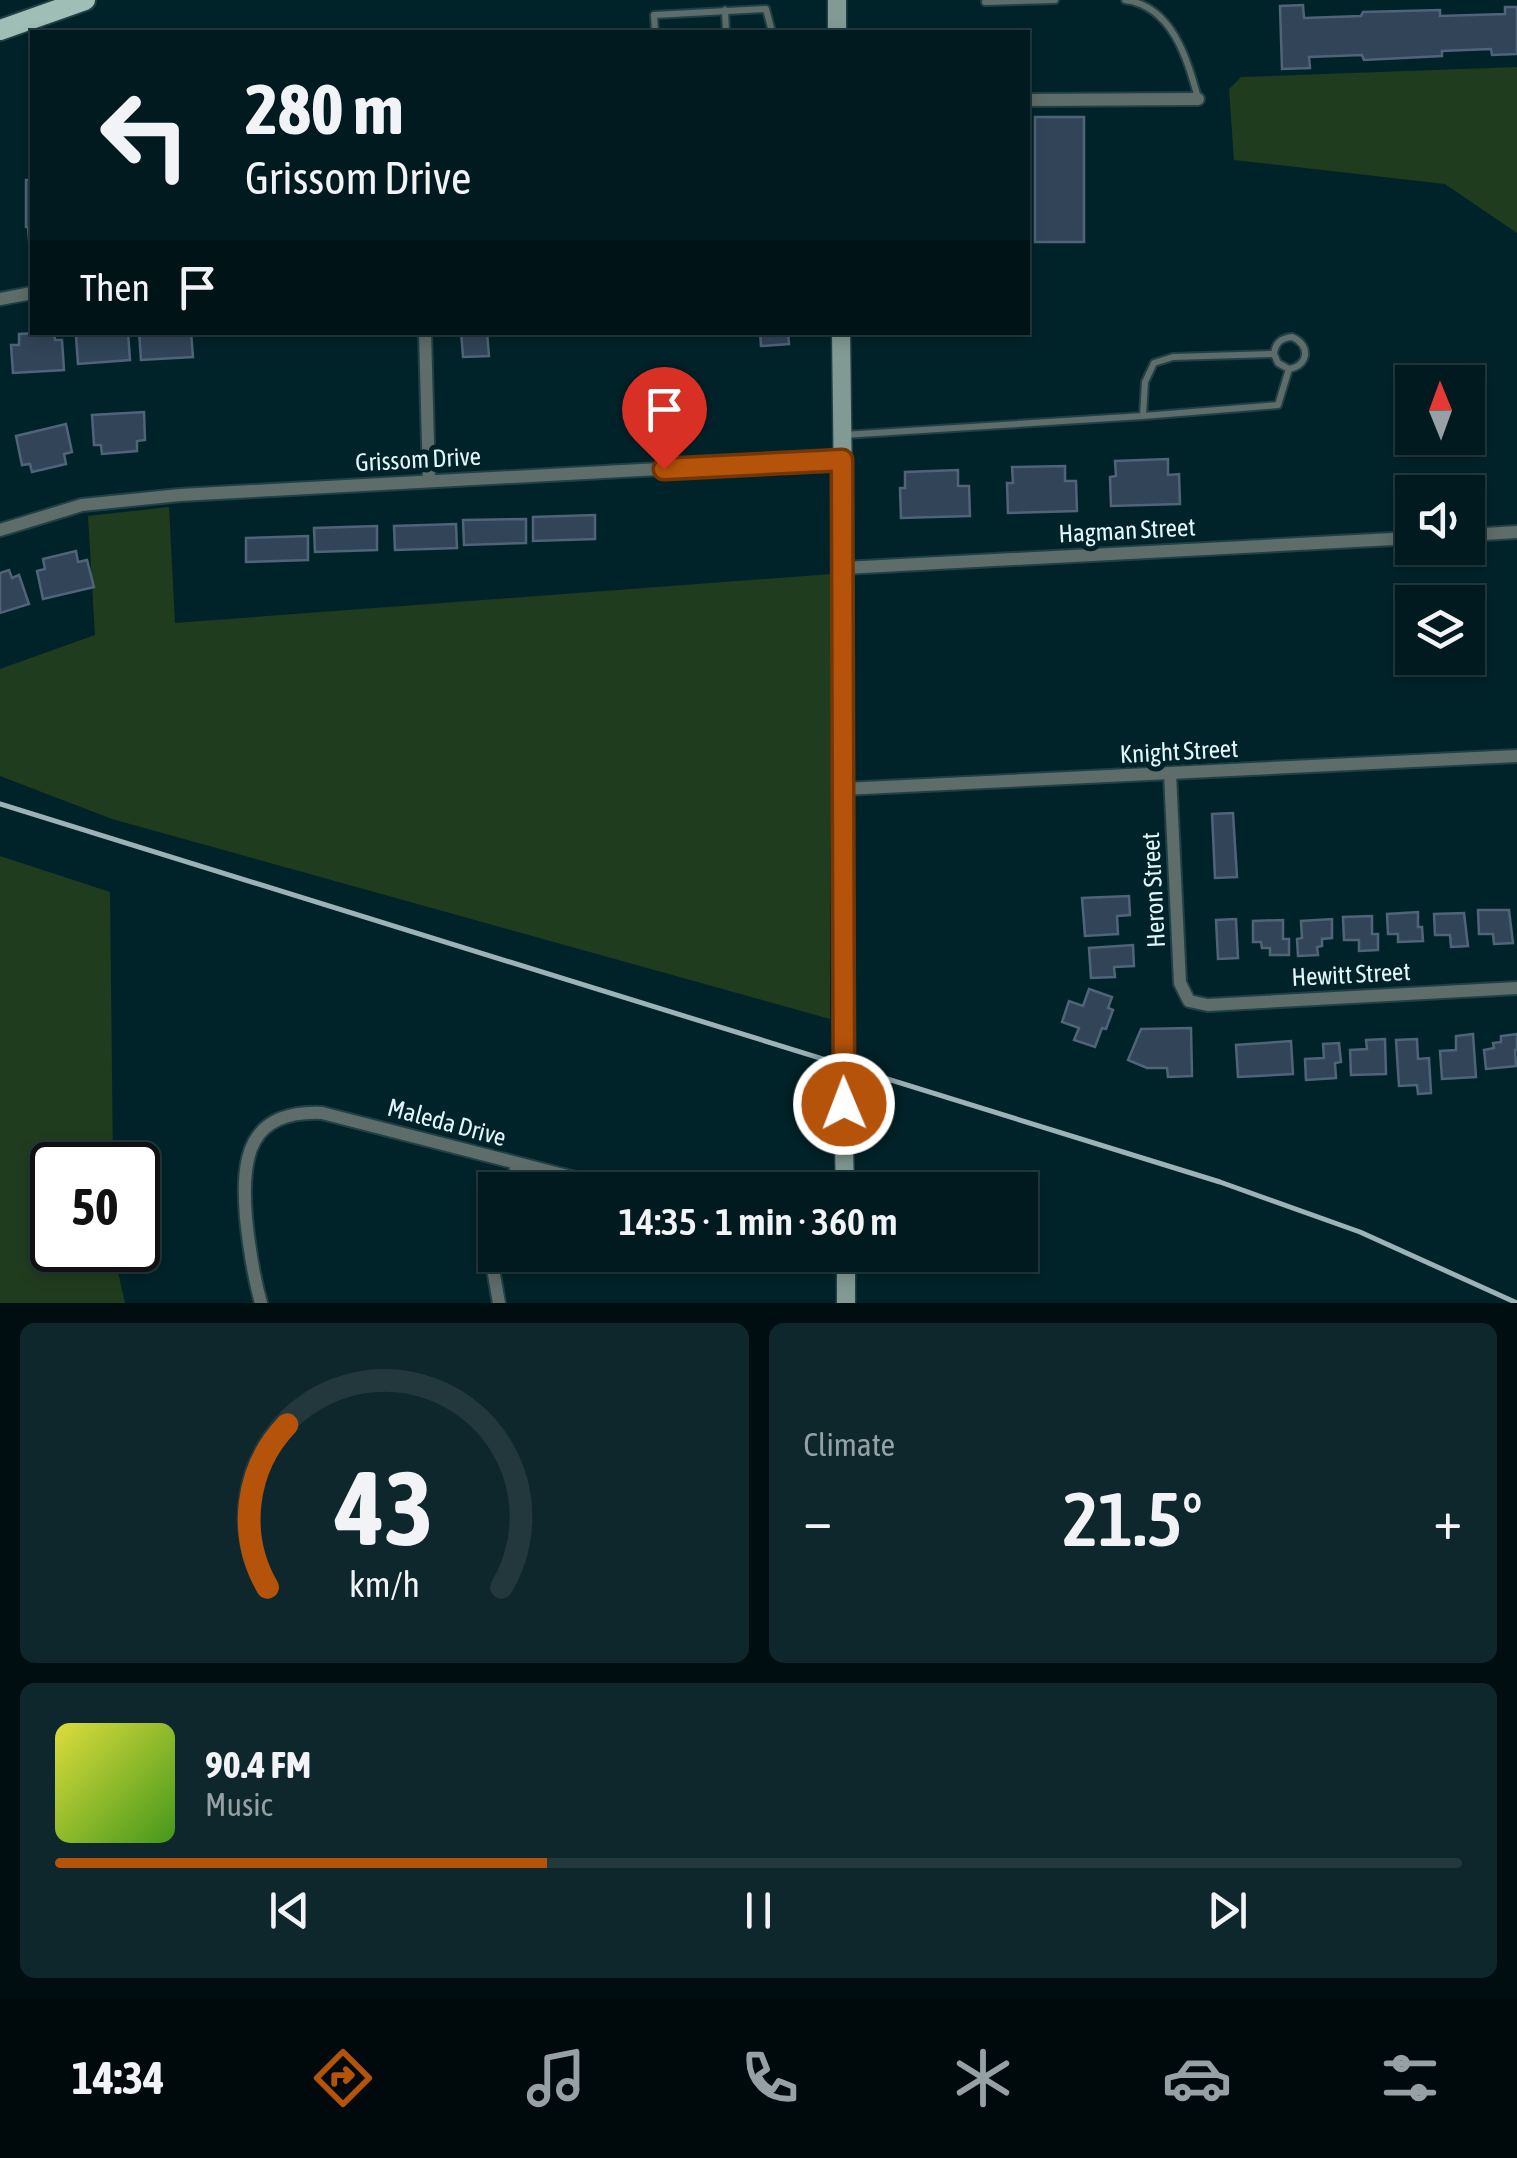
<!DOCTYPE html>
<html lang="en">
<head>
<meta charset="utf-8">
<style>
  :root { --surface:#001a1f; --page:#0e272c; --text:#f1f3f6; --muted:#95a1a4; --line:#22383d; --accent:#b45309 }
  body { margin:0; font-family:"Asap Condensed",sans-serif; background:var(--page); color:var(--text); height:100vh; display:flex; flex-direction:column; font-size:38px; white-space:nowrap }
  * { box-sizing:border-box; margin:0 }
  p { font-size:32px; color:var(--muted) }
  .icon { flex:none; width:55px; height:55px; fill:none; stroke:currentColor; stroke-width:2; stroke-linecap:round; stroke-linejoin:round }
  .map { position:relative; height:1303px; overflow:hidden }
  .drawer { display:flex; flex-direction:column; gap:20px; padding:20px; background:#000e11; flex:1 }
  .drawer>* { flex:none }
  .hud { position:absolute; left:30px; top:30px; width:1000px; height:305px; border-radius:0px; box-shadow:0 5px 15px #0003,0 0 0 2px var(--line); background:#001a1f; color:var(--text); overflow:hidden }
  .needle { width:65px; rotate:359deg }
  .tools { position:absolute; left:1395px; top:365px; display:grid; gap:20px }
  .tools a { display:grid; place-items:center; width:90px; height:90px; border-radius:0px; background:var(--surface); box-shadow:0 5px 15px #0003,0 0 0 2px var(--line); font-size:50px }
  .speed { position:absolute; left:30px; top:1142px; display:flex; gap:20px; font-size:50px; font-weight:700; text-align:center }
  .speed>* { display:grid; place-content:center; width:130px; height:130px; border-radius:50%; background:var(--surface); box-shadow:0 5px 15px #0003,0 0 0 2px var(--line); line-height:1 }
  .speed .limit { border:5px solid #111; border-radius:15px; background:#fff; color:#111 }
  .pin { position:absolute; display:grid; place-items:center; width:85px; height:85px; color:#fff; margin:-102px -42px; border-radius:50% 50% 50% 0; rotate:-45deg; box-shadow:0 0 10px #0007 }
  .pin .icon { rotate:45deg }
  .me { position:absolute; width:110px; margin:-55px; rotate:359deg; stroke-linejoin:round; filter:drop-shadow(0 0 8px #0008) }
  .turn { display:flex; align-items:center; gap:35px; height:210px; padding:0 50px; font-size:45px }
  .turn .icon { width:130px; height:130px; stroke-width:2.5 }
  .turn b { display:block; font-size:70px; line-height:85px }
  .then { display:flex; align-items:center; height:95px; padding:0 50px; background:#0003; gap:20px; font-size:38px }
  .big { font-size:75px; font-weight:600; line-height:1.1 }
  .drawer .tile { flex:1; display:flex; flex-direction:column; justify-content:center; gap:15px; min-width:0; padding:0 35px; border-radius:15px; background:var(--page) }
  .drawer .dial { align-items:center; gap:0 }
  .dial svg { height:260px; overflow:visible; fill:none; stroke:var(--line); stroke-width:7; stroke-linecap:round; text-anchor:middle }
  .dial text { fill:var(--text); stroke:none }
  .song { display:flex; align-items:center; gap:30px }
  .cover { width:120px; height:120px; border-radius:15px; background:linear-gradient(135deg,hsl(60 70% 55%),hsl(100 70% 35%)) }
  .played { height:10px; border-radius:5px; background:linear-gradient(90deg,var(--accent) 35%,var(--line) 35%) }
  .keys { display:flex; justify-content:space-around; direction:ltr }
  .heat { display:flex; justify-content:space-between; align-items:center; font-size:55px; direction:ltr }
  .drawer .tiles { flex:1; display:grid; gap:20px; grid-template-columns:1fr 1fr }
  .tile:last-child { grid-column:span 2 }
  .trip { position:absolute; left:478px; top:1172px; width:560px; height:100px; border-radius:0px; background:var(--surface); box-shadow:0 5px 15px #0003,0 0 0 2px var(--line); font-weight:600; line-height:100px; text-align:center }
  .menu { display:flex; height:160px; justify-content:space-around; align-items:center; background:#000a0c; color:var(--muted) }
  .menu .icon { width:70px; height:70px }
  .menu .active { color:var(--accent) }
  .menu b { font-size:45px; color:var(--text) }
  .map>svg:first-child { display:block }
  .green { fill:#203c1f }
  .building { fill:#314458; stroke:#4f6478; stroke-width:2.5 }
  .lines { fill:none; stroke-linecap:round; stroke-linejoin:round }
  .lane-casing { stroke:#204046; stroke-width:10 }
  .street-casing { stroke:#204046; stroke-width:16 }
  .secondary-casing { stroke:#204046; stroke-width:21 }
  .primary-casing { stroke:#204046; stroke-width:24 }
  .lane { stroke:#5e6d69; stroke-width:6 }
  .street { stroke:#5e6d69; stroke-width:12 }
  .secondary { stroke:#829a94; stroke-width:18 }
  .primary { stroke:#9fbeb6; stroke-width:20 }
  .rail { stroke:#9bb3b7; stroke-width:5 }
  .secondary-bridge-casing { stroke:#204046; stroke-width:21; stroke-linecap:butt }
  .secondary-bridge { stroke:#829a94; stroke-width:18 }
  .route-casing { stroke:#753606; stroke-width:25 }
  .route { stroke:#b45309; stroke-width:18 }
  .labels { text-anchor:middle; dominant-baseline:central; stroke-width:10; stroke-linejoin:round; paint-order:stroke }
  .street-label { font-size:25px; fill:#e2f5f9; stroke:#002329 }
</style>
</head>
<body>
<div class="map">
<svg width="1517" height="1303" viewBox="0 0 1517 1303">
  <rect width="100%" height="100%" fill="#002329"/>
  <!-- green -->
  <g class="green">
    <polygon points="1517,67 1517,233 1445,184 1234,160 1229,89 1241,77"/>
    <polygon points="169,507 175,623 832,574 830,1019 112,819 0,776 0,669 95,635 88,516"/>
    <polygon points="0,856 110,892 113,1165 52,1165 52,1250 113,1250 125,1303 0,1303"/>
  </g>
  <!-- building -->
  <g class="building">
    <polygon points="1303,5 1304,18 1361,16 1363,12 1440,10 1440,16 1505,14 1505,7 1517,7 1517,54 1492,55 1491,49 1442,51 1442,56 1364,60 1362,55 1309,57 1310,68 1282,69 1280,6"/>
    <rect x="1035" y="117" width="49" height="125"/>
    <polygon points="26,180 32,180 32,240 29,240 28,227 26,227"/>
    <polygon points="54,332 55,340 62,340 64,370 13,373 11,345 19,345 19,334"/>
    <polygon points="85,332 128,332 130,360 78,364 76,336 85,335"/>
    <polygon points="139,332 191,332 193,357 141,360"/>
    <polygon points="461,332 487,332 489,356 463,357"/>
    <polygon points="760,332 788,332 789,344 761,346"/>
    <polygon points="144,412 145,440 137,441 137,451 102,454 101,445 94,445 92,415"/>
    <polygon points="66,424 72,452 64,454 66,464 32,472 30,464 22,465 16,436"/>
    <polygon points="1168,459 1168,475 1179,474 1180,504 1111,506 1110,477 1116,476 1115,461"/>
    <polygon points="1065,466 1065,481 1076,481 1077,511 1008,513 1007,483 1013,483 1012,467"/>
    <polygon points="958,470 958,486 969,486 970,516 901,518 900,488 905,488 905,472"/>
    <polygon points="595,515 595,539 533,541 533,517"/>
    <polygon points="526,519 526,543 464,545 463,520"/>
    <polygon points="456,524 457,548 395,550 394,526"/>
    <polygon points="377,526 377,550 315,552 314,528"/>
    <polygon points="308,536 308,560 246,562 246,538"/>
    <polygon points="76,551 78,562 87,560 94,587 43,599 37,571 45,569 43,559"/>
    <polygon points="9,570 12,578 19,575 29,604 0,613 0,573"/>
    <polygon points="1233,813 1237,877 1215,878 1212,814"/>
    <polygon points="1129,896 1130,915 1117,916 1118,934 1085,936 1082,898"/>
    <polygon points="1478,910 1509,910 1513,943 1494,944 1493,934 1479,934"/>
    <polygon points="1418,912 1418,927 1422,927 1423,941 1398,942 1398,934 1388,934 1387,914"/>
    <polygon points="1464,913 1468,946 1451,947 1450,935 1435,935 1434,914"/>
    <polygon points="1372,916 1372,934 1378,934 1378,950 1359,951 1359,940 1344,940 1343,917"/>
    <polygon points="1236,919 1238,958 1218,959 1216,920"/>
    <polygon points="1332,919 1332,938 1322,939 1322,946 1317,947 1318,955 1298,956 1297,939 1302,938 1301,921"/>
    <polygon points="1283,920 1283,939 1289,939 1289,955 1270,955 1270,948 1262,948 1261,942 1253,942 1253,921"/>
    <polygon points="1133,945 1134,966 1114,967 1115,977 1091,978 1089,948"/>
    <polygon points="1089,989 1112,997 1108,1008 1113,1010 1106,1029 1102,1028 1095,1047 1074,1040 1079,1028 1062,1022 1069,1001 1083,1006"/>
    <polygon points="1191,1028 1192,1076 1168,1077 1167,1068 1147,1068 1128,1060 1141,1029"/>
    <polygon points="1473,1034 1476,1077 1442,1079 1440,1051 1456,1050 1456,1036"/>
    <polygon points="1517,1034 1517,1050 1515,1050 1516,1066 1486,1069 1484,1050 1494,1048 1493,1043 1501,1042 1501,1036"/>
    <polygon points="1385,1039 1386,1074 1351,1075 1350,1050 1367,1049 1366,1040"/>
    <polygon points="1417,1039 1418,1059 1429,1058 1431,1093 1418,1094 1417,1085 1399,1086 1396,1040"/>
    <polygon points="1291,1041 1293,1074 1238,1077 1236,1045"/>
    <polygon points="1339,1043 1341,1062 1335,1063 1336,1078 1306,1080 1305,1059 1324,1058 1323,1044"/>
  </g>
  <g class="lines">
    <!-- lane casing -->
    <g class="lane-casing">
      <g id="lane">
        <path d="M1125,0C1172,6 1187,58 1198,98"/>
        <polyline points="985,2 1055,0"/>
        <polyline points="725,10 726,32"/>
        <polyline points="655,32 654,15 766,9 772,32"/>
        <path d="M1274,354C1275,343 1281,338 1292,337C1310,344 1310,365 1289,369"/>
        <polyline points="843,435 1143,416 1278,405 1289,369 1278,363 1274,354 1173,357 1154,363 1145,382 1143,416"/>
      </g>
    </g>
    <!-- street casing -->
    <g class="street-casing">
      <g id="street">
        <polyline points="1028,100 1198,99"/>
        <polyline points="0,299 32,293"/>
        <polyline points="425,332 429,481"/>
        <polyline points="0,530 82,505 180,495 842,459"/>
        <polyline points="1468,535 1517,532"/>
        <polyline points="844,568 1412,538"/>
        <polyline points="1170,774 1180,983 1189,1001 1208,1005 1517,988"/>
        <polyline points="843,789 1517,756"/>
        <polyline points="511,1190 517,1164"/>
        <polyline points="496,1255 493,1269 499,1303"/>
        <path d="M261,1303C253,1275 249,1247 246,1218C241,1157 248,1110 322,1113L622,1190"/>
      </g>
    </g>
    <!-- secondary casing -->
    <g class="secondary-casing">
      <g id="secondary">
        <polyline points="837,0 837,32"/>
        <polyline points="841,332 844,568 842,1020"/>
        <polyline points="843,1104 845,1190"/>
        <polyline points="846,1255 846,1303"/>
      </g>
    </g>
    <!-- primary casing -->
    <g class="primary-casing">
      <polyline id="primary" points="0,30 85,0"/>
    </g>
    <!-- lane -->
    <use href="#lane" class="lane"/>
    <!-- street -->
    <use href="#street" class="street"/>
    <!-- secondary -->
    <use href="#secondary" class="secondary"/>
    <!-- primary -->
    <use href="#primary" class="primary"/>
    <!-- rail -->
    <polyline class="rail" points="0,804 1220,1182 1360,1232 1517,1303"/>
    <!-- secondary-bridge casing -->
    <g class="secondary-bridge-casing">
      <polyline id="secondary-bridge" points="842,1020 843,1104"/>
    </g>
    <!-- secondary-bridge -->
    <use href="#secondary-bridge" class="secondary-bridge"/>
  </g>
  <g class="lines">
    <!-- route casing -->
    <g class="route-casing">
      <polyline id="route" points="664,469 842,460 844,1104"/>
    </g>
    <!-- route -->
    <use href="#route" class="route"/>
  </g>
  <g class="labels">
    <!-- street labels -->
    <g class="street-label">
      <text transform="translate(418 459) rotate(-3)">Grissom Drive</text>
      <text transform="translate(1127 530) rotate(-3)">Hagman Street</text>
      <text transform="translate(1179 751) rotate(-3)">Knight Street</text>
      <text transform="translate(1153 890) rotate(-93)">Heron Street</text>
      <text transform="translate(1351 974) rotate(-3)">Hewitt Street</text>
      <text transform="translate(447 1122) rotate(15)">Maleda Drive</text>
    </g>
  </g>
</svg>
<div class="tools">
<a><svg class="needle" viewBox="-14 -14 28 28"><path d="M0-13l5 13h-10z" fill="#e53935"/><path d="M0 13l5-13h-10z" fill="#95a1a4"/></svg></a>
<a><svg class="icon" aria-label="sound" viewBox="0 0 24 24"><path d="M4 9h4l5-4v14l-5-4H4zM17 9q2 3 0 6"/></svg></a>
<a><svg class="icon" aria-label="layers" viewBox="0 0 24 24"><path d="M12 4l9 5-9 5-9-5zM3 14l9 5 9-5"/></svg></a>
</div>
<div class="speed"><div class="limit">50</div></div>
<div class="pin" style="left:664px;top:469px;background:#d93025"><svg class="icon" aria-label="arrive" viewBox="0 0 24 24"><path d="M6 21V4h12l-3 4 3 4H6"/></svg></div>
<svg class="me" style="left:844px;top:1104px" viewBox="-20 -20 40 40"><circle r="17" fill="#b45309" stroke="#fff" stroke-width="3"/><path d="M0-11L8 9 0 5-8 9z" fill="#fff"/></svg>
<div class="trip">14:35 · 1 min · 360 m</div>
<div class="hud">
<div class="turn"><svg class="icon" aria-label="left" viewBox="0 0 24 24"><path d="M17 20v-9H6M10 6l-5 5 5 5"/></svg><div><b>280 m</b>Grissom Drive</div></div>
<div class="then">Then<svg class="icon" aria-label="arrive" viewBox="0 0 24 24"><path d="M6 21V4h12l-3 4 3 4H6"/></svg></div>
</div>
</div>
<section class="drawer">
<div class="tiles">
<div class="tile dial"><svg viewBox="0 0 100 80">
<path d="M14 69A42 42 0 1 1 86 69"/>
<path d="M14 69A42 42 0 0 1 20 19" stroke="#b45309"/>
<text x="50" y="56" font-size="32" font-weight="700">43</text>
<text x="50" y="72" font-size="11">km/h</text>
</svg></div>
<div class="tile"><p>Climate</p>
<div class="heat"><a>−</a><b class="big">21.5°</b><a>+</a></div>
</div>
<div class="tile">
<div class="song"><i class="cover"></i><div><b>90.4 FM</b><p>Music</p></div></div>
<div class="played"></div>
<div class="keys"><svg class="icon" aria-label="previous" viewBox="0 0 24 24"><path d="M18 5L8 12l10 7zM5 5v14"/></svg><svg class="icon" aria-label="pause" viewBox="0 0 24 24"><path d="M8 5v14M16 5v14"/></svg><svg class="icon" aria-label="next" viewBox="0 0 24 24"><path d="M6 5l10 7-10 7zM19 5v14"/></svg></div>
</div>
</div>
</section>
<nav class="menu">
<b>14:34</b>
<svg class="icon active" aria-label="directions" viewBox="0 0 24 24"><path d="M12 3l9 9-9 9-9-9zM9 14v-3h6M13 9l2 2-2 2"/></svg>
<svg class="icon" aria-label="music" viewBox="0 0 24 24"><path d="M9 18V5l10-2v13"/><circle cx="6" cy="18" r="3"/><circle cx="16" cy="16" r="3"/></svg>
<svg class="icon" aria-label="phone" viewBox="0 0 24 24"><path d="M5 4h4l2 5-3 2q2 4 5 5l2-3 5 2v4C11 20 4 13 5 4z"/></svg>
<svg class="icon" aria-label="climate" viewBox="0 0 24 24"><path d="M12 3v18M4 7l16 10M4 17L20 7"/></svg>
<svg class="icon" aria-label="car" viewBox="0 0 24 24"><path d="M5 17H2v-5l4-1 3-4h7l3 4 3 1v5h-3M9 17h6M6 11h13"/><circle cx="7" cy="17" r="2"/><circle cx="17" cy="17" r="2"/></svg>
<svg class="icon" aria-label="filters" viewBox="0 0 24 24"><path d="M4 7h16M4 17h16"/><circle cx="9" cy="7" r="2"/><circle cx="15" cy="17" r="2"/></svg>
</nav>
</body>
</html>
